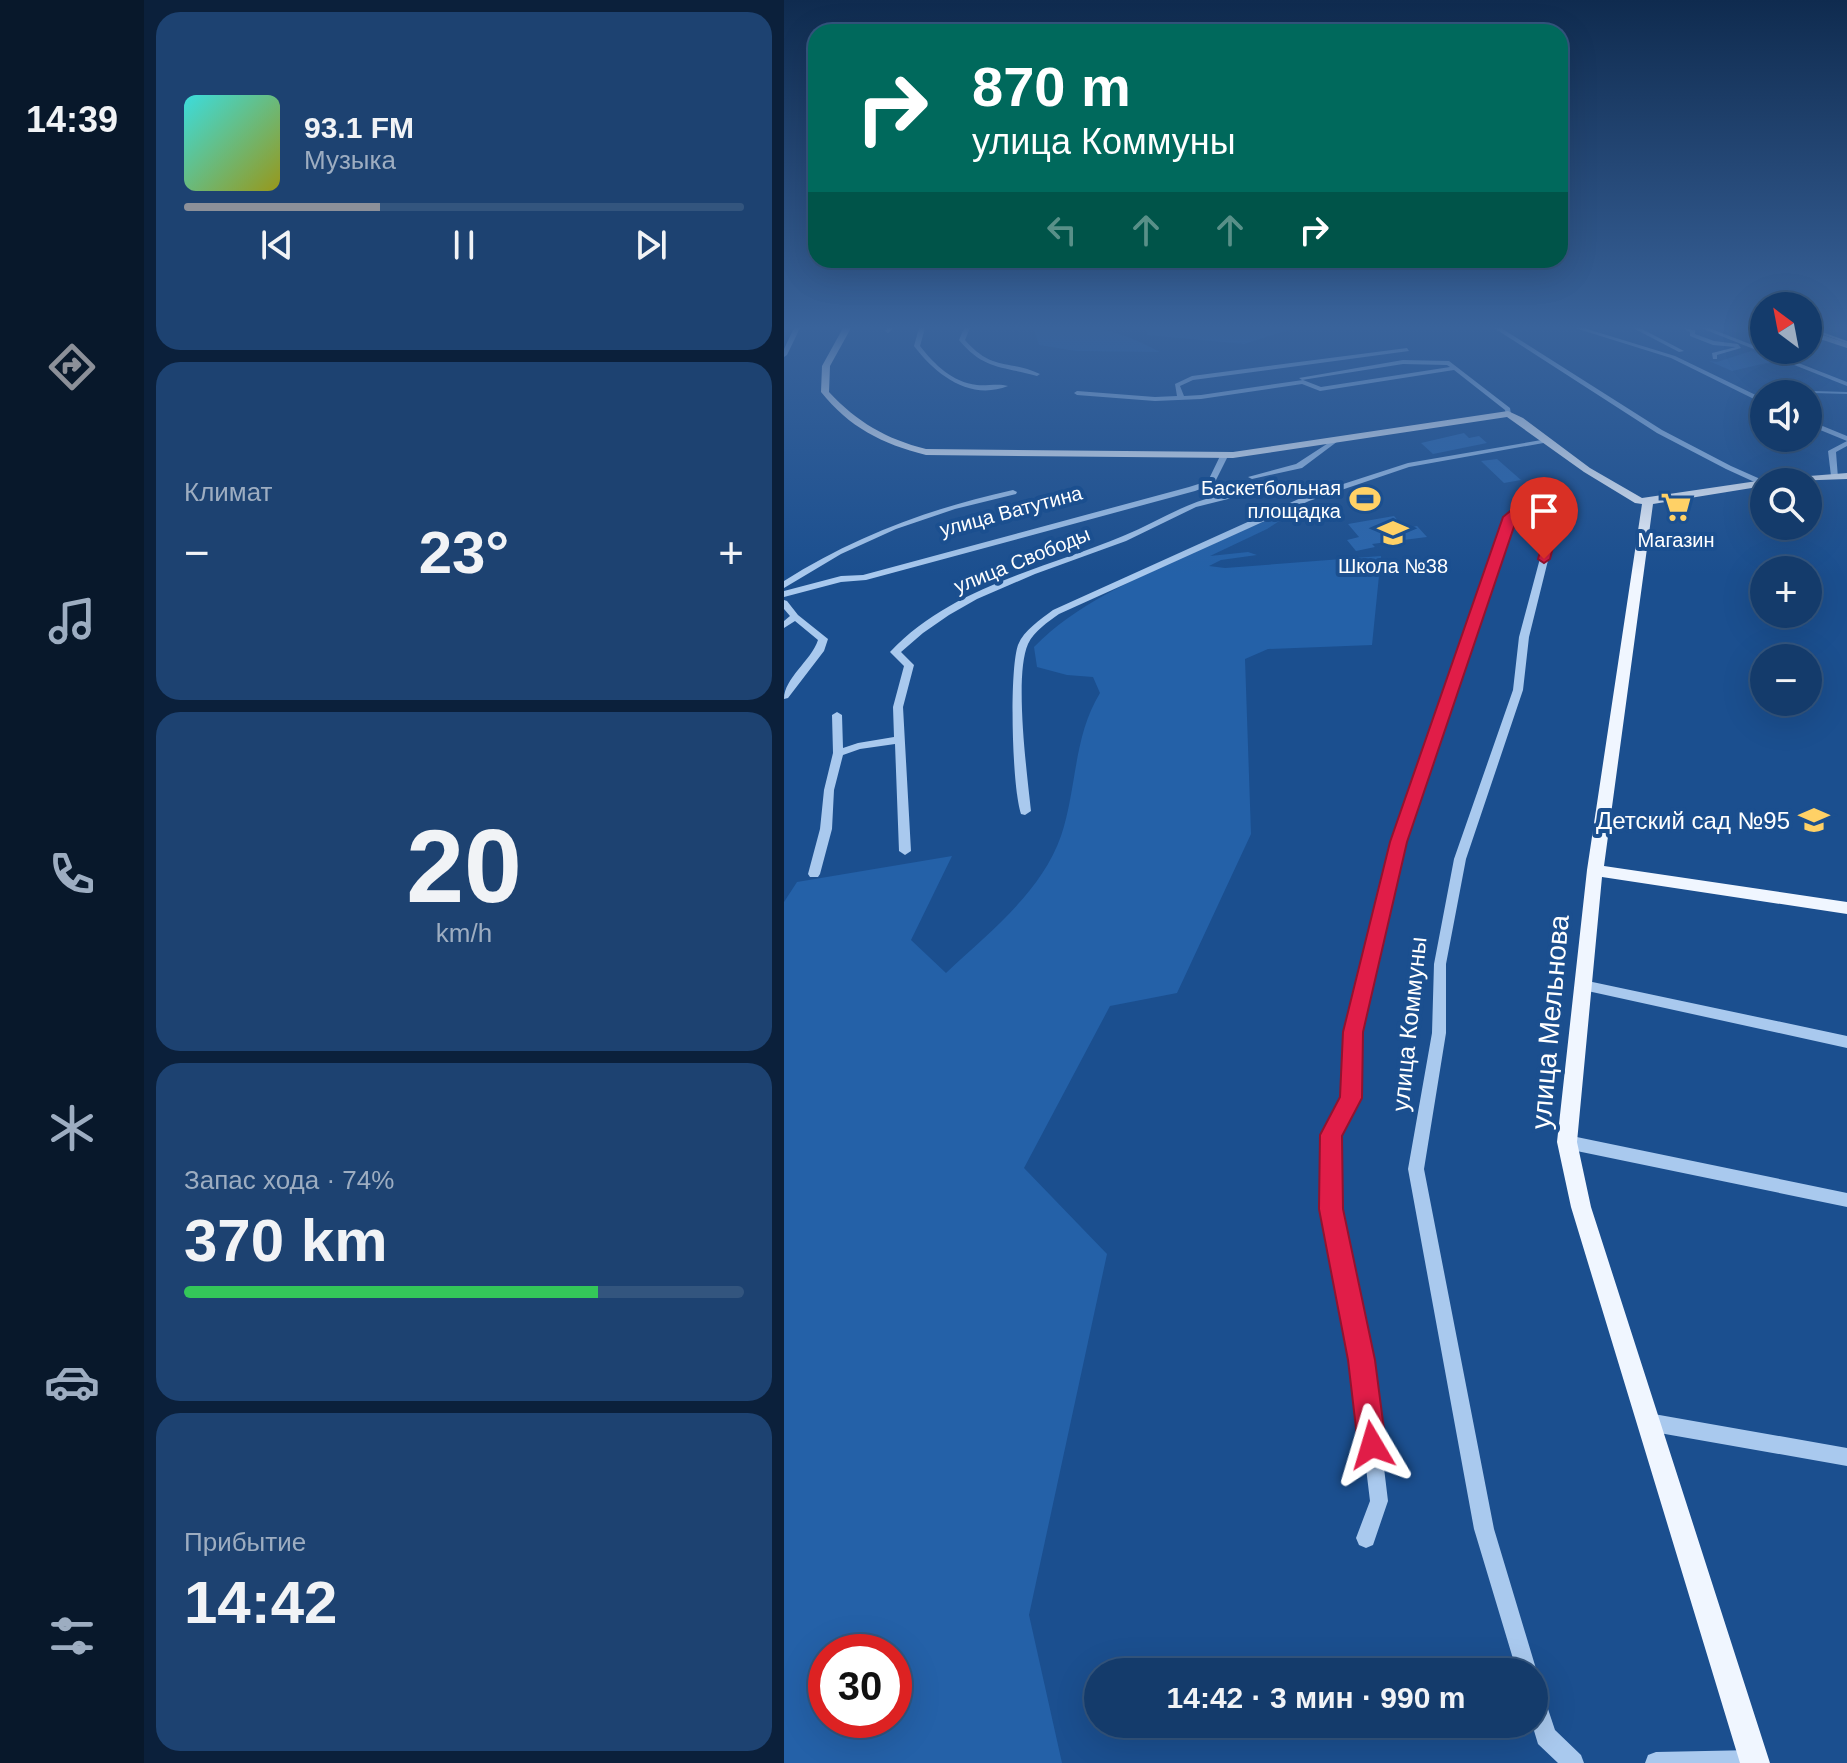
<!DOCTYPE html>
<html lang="ru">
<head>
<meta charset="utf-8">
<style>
  :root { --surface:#143b6b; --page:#1d4271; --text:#f1f3f6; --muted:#9dadc1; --line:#33557e; --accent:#8c9099 }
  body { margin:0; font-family:Arial,sans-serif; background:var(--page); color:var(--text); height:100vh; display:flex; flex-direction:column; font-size:30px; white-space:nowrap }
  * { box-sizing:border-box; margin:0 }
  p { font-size:26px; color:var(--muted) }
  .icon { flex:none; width:44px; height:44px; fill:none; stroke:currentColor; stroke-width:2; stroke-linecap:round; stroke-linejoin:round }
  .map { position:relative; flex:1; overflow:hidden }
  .sheet { display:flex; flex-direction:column; gap:12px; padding:12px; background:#0b203b; width:640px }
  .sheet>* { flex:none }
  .hud { position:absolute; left:24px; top:24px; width:760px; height:244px; border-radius:24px; box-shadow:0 8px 32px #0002,0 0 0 2px var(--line); background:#00695c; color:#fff; overflow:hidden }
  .needle { width:52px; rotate:328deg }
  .controls { position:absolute; left:966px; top:292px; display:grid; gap:16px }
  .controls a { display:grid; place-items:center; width:72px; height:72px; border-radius:50%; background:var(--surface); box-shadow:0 8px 32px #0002,0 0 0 2px var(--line); font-size:40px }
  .speed { position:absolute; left:24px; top:1634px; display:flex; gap:16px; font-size:40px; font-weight:700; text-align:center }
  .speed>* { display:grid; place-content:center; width:104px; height:104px; border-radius:50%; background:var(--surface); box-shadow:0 8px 32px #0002,0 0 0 2px var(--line); line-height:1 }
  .speed .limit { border:12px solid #d22; background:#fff; color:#111 }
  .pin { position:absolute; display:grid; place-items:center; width:68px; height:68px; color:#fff; margin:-82px -34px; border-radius:50% 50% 50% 0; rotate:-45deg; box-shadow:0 0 8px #0007 }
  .pin .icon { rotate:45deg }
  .me { position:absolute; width:88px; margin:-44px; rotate:353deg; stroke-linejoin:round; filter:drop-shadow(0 0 6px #0008) }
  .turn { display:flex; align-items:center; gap:28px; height:168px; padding:0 32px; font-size:36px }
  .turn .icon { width:104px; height:104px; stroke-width:2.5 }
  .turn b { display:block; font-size:56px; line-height:68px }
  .lanes { display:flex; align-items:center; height:76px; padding:0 32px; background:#0003; justify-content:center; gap:40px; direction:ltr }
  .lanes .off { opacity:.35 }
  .big { font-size:60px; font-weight:600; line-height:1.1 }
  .sheet .tile { flex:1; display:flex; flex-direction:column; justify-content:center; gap:12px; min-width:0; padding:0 28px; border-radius:24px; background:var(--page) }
  .sheet .dial { align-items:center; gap:0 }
  .dial b { font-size:104px; line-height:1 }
  .song { display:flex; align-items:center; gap:24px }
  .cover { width:96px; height:96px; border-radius:12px; background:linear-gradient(135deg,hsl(180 70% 55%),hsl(60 70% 35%)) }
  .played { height:8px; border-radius:4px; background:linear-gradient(90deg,var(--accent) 35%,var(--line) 35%) }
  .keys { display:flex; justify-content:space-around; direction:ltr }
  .heat { display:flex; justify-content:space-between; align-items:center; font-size:44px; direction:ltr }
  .charge { height:12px; border-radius:6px; background:linear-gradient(90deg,#34c759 74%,var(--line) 0) }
  .trip { position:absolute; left:300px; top:1658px; width:464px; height:80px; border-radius:40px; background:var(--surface); box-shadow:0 8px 32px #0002,0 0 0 2px var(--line); font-weight:600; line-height:80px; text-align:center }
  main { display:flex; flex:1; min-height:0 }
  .tabs { display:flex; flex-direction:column; width:144px; justify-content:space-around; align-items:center; background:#08182b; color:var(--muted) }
  .tabs .icon { width:56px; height:56px }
  .tabs .on { color:var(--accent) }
  .tabs b { font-size:36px; color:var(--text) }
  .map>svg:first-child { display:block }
  .green { fill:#2461a8; fill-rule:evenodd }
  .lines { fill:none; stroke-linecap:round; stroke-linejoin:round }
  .stream { stroke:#9cc4f0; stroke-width:2 }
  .building { fill:#2a66ad }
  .minor { fill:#a9c9ee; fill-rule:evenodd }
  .major { fill:#f0f6ff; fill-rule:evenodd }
  .tram { stroke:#fff; stroke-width:2 }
  .route { fill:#e11d48; stroke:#92132f; stroke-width:2 }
  .labels { text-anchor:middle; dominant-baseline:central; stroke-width:8; stroke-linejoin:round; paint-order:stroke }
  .far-poi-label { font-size:20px; fill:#fff; stroke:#1b4f8f }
  .far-street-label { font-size:20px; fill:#fff; stroke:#1b4f8f }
  .poi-label { font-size:24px; fill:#fff; stroke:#1b4f8f; text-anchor:end }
  .street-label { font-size:24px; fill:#fff; stroke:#1b4f8f }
  .near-street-label { font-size:28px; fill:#fff; stroke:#1b4f8f }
</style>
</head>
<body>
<main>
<nav class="tabs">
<b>14:39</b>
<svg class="icon on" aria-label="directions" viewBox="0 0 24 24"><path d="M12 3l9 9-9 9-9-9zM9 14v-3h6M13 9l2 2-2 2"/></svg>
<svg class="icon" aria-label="music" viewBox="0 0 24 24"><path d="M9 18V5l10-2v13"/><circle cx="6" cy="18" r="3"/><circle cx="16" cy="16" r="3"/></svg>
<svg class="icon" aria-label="phone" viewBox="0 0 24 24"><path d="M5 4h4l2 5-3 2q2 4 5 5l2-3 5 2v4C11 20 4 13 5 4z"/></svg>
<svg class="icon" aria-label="climate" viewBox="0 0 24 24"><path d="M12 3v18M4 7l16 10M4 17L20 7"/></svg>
<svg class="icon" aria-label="car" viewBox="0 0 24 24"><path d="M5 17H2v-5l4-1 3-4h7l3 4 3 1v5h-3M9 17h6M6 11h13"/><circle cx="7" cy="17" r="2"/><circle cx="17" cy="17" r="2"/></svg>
<svg class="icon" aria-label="filters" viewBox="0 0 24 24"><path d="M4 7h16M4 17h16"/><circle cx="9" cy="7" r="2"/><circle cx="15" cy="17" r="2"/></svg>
</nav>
<section class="sheet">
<div class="tile">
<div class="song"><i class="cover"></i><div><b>93.1 FM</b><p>Музыка</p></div></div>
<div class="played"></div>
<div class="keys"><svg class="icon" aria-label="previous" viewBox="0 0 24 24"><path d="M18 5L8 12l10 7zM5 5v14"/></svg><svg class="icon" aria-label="pause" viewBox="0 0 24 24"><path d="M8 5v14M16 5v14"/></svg><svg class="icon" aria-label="next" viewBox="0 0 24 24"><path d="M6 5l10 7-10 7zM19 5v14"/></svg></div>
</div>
<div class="tile"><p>Климат</p>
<div class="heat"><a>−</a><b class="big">23°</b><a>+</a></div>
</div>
<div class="tile dial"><b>20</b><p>km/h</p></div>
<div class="tile"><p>Запас хода · 74%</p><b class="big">370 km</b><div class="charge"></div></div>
<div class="tile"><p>Прибытие</p><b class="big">14:42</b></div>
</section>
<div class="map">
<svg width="1063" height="1763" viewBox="0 0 1063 1763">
  <rect width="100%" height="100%" fill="#1b4f8f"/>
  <!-- green -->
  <g class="green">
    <path d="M255,328C310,328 326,325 376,352L292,351L255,345L250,330Z"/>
    <polygon points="364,328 510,328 460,344 363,335"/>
    <path d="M514,509L483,529L426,556L464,552L473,555L437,560L425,566L441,568L597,556L588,645L484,649L461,659L467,834L393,993L326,1006L240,1168L323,1254L245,1615L278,1763H0V902L13,882L168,856L127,940L162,973C204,933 257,893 277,836C293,789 289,737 316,693L309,677L283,675L253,667L250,647C292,604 347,581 402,556C439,539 476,522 514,509ZM42,1652H110V1720H42Z"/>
  </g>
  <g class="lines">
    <!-- stream -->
    <polyline class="stream" points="1030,392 1063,393"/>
  </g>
  <!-- building -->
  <g class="building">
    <polygon points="967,351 991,361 948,371 925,361 933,362"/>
    <polygon points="680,433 685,438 695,436 703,443 649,454 637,443"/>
    <polygon points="713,459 737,480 720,483 697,461"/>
    <polygon points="610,516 621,529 633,526 643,537 588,544 591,547 572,551 563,540 575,537 564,524"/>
  </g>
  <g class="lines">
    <!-- minor -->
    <g class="minor">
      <polygon points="10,328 16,328 3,355 0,357 0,349"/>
      <polygon points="104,328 110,328 104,333 101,331"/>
      <path d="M135,328H141L136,346C151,365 168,382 193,385C203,386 215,383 224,386C186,401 152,375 130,346Z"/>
      <path d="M180,328H186L181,340C209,372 224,359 256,374L253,376C218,366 200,370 175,340Z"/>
      <polygon points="710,328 717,328 878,430 947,466 983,482 980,482 980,485 977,485 942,469 873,433"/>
      <polygon points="791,328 800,328 891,356 980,399 980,404 887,358"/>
      <polygon points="849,328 856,328 900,351 895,352"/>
      <polygon points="899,328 911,330 911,334 930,341 954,344 957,348 933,355 933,359 929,359 928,353 952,347 929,345 906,336 906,332"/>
      <polygon points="917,328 925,328 1063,382 1063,386"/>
      <polygon points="623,348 625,351 409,380 396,386 400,396 417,395 519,380 537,387 666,367 663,365 619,364 518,380 515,378 619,360 665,361 726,408 727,414 722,415 721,410 670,370 536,391 518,384 417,399 371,401 293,395 290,393 293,391 371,397 393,396 391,384 408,376"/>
      <polygon points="1036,409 1038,410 1038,412 1024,416 1024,412"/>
      <polygon points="1024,420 1063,436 1063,446 1052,452 1054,478 1047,476 1044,451 1063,441 1024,425"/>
      <polygon points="552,438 554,439 554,441 518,468 468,479 464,477 512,464"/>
      <path d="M763,439L765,440V442L625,467L525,501L275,614C264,622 250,631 244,644C230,676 243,773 247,811L241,815L237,814C228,788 225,671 234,645C240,630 256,620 269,610L519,497L624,463Z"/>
      <polygon points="437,454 444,456 430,484 411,491 82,580 57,582 0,597 0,591 57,576 79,575 405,487 424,481"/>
      <path d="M549,482H552V486L448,498L412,507L342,541L251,574L193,599L165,615L139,633L117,652L130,665L119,707L127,851L121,855L115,851L111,744L76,749L59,755L50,790L48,829L36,874L34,877H26L24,874L36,829L40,790L49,753L48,715L53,712L58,715L59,748L74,743L110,737L109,707L120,666L106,652C167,587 260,569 339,536C371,523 400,503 434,496C472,487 511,487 549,482Z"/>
      <polygon points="750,486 757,488 736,510 774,520 745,637 739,690 682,859 662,964 662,1033 640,1169 710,1529 753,1672 750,1680 750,1672 733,1672 690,1529 624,1169 648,1033 650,964 670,859 729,690 735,637 766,521 733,514 729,518 621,842 576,1032 574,1098 554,1136 555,1209 587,1360 604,1501 589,1545 582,1548 575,1545 572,1538 586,1501 569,1360 539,1209 540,1135 560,1097 562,1032 609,842 721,517"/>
      <path d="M229,490L233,492L232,494L171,509L112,529L57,554L0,588V581C71,536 147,508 229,490Z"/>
      <path d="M0,600L3,601L14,615L44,639L40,651L4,698L0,699C0,678 27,661 34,640L11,621L0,628V621L6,616L0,609Z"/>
      <polygon points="799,980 1063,1036 1063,1048 799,990 794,989 792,985 794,981"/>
      <polygon points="783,1135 1063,1193 1063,1207 783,1149 778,1147 776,1142 778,1137"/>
      <polygon points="864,1413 1063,1448 1063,1466 864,1431 858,1428 855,1422 858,1416"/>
      <polygon points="750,1684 757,1688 771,1730 797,1755 800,1763 774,1763 754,1744 748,1724 750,1724"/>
      <polygon points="970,1750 978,1753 980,1763 861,1763 864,1755 872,1752"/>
    </g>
    <!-- major -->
    <g class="major">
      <path d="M59,328H67L46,366L45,392C73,422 102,439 142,449L449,452L724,411L739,418L806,468L858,498L980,480L984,482L989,479L1063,473V479L980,482V486L869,504L820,866L1063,902V914L818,877L793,1142L807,1207L986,1763H956L787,1207L773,1142L803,870L858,504L851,503L800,472L723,417L449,458L142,455C98,444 65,427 37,392L38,366Z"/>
      <polygon points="1024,330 1063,343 1063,348 1024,335"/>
    </g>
    <!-- tram -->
    <polyline class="tram" points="1024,328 1063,342"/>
  </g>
  <!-- sky -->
  <linearGradient id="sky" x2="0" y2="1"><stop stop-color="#0f2b4f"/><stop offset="0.57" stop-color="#39639b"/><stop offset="1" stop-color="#39639b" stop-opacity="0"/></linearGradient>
  <rect width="1063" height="575" fill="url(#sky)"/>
  <!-- route -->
  <polygon class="route" points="731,507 776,520 766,559 760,563 754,559 764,522 734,515 623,842 579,1032 578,1098 558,1136 559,1209 591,1360 602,1445 598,1454 588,1459 578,1454 574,1445 564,1360 535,1209 536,1135 556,1097 559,1032 606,842 719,517"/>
  <!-- icons -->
  <defs>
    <g id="stadium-bare" transform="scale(2.4)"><path d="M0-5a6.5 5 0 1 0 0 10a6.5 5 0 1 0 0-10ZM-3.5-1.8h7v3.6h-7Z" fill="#ffd166" stroke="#1b4f8f" stroke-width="2.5" paint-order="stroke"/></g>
    <g id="supermarket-bare" transform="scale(2.4)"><path d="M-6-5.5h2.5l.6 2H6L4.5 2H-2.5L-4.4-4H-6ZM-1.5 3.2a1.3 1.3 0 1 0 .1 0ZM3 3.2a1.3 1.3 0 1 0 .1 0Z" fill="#ffd166" stroke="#1b4f8f" stroke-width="2.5" paint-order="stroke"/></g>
    <g id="school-bare" transform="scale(2.4)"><path d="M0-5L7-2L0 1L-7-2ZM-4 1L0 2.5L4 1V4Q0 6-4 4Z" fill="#ffd166" stroke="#1b4f8f" stroke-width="2.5" paint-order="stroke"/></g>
  </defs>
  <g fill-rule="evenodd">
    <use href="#stadium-bare" x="581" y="499"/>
    <use href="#supermarket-bare" x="892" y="507"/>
    <use href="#school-bare" x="609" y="533"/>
    <use href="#school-bare" x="1030" y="820"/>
  </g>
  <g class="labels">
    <!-- far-poi labels -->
    <g class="far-poi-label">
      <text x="557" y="488" text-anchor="end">Баскетбольная<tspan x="557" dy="23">площадка</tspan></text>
      <text x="892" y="540">Магазин</text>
      <text x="609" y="566">Школа №38</text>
    </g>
    <!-- far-street labels -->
    <g class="far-street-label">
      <text transform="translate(227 511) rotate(-15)">улица Ватутина</text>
      <text transform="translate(238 560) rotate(-22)">улица Свободы</text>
    </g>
    <!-- poi labels -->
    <g class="poi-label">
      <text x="1006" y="820">Детский сад №95</text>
    </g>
    <!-- street labels -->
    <g class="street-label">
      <text transform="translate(625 1024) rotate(-84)">улица Коммуны</text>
    </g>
    <!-- near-street labels -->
    <g class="near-street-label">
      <text transform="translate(766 1022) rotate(-85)">улица Мельнова</text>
    </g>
  </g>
</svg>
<div class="controls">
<a><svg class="needle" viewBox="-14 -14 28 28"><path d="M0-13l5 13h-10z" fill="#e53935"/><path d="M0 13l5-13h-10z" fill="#9dadc1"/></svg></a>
<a><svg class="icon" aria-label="sound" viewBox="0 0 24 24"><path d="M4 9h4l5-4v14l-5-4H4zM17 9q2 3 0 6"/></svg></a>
<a><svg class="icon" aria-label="search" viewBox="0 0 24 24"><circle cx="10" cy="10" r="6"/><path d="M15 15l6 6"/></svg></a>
<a>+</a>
<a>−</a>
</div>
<div class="speed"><div class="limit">30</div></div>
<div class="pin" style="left:760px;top:559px;background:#d93025"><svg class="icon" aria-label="arrive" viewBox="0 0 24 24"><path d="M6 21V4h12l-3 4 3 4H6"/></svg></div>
<svg class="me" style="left:588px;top:1445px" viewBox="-20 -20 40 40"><path d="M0-17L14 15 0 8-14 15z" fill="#e11d48" stroke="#fff" stroke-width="4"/></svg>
<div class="trip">14:42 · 3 мин · 990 m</div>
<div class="hud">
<div class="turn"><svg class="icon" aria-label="right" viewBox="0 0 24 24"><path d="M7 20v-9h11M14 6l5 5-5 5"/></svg><div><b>870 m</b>улица Коммуны</div></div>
<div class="lanes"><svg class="icon off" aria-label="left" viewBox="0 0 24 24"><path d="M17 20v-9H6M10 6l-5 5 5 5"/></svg><svg class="icon off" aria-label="ahead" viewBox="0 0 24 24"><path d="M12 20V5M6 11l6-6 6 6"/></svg><svg class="icon off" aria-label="ahead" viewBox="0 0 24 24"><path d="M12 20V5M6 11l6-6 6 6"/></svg><svg class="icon" aria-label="right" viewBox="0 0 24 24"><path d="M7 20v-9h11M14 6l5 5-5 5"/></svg></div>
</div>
</div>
</main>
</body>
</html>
